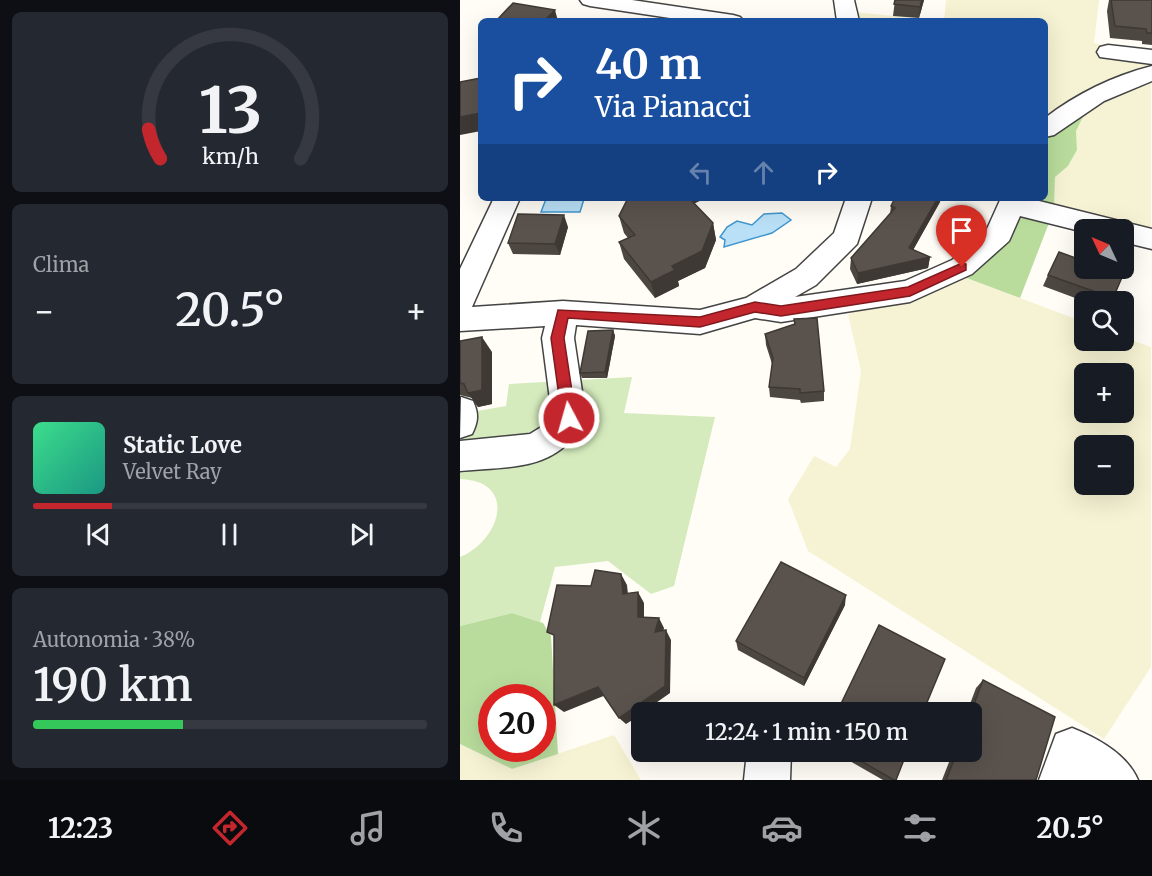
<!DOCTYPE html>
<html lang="it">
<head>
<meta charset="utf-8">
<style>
  :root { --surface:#171b24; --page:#242831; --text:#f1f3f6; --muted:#9ea1a6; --line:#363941; --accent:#c4262e }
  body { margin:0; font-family:Merriweather,serif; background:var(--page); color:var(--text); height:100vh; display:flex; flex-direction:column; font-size:22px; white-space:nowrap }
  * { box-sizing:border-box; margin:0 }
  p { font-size:20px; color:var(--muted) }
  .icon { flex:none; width:33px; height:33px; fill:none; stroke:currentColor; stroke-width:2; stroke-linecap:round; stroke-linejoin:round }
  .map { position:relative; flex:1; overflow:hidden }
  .side { display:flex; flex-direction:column; gap:12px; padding:12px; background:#0d0f14; width:460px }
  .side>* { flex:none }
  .banner { position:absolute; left:18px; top:18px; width:570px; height:183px; border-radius:9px; box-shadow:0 6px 24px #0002; background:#1a4fa0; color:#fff; overflow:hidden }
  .needle { width:39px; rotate:314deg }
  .buttons { position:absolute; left:614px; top:219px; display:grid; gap:12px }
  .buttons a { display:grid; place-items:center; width:60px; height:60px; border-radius:9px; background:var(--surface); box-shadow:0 6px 24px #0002; font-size:30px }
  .speed { position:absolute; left:18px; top:684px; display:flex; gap:12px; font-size:30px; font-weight:700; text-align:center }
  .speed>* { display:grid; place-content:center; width:78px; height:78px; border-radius:50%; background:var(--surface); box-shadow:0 6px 24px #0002; line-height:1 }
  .speed .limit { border:9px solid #d22; background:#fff; color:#111 }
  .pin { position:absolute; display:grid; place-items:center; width:51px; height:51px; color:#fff; margin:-62px -26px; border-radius:50% 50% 50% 0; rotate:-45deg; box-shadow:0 0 6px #0007 }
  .pin .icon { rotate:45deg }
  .me { position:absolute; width:66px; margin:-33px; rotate:354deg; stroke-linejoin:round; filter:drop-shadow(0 0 4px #0008) }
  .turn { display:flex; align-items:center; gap:21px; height:126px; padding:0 18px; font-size:27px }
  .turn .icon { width:78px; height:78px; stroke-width:2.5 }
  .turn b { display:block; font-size:42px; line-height:51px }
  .lanes { display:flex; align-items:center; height:57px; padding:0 18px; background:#0003; justify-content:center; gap:30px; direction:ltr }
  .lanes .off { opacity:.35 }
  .big { font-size:45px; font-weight:600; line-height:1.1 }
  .side .widget { flex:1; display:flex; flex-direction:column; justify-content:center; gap:9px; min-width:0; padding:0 21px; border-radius:9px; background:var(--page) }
  .side .dial { align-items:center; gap:0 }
  .dial svg { height:156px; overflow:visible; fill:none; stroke:var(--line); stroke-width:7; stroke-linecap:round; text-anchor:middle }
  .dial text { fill:var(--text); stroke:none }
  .song { display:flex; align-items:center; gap:18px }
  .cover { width:72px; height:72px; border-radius:9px; background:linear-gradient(135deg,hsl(150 70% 55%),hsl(170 70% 35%)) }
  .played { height:6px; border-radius:3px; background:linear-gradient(90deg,var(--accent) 20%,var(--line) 20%) }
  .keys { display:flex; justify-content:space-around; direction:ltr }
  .heat { display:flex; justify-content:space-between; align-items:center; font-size:33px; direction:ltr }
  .charge { height:9px; border-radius:4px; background:linear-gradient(90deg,#34c759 38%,var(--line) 0) }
  .trip { position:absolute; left:171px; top:702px; width:351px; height:60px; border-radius:9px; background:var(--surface); box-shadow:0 6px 24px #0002; font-weight:600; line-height:60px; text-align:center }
  .tab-bar { display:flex; height:96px; justify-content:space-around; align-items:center; background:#090b0e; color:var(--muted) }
  .tab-bar .icon { width:42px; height:42px }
  .tab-bar .active { color:var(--accent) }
  .tab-bar b { font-size:27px; color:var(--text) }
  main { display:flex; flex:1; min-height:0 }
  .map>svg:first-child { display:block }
  .farmland { fill:#f6f3d4; fill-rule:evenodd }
  .green { fill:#d5ebbd }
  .forest { fill:#b9dc9c; fill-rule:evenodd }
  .water { fill:#b9e0f7; stroke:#3f96cf; stroke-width:1.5 }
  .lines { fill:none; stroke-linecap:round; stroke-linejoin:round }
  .minor-casing { stroke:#444; stroke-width:3 }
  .minor { fill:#fff; fill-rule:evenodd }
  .wall { fill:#4d4742 }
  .shaded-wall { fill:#3f3936 }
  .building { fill:#5a524d; stroke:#3f3936; stroke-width:1.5 }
  .route { fill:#c4262e; stroke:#7f191e; stroke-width:1.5 }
</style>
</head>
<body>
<main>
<section class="side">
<div class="widget dial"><svg viewBox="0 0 100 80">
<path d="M14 69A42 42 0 1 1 86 69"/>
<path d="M14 69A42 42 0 0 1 8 54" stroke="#c4262e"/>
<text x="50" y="56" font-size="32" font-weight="700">13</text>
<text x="50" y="72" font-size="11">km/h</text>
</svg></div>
<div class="widget"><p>Clima</p>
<div class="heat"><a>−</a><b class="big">20.5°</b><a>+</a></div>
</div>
<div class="widget">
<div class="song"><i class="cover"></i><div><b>Static Love</b><p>Velvet Ray</p></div></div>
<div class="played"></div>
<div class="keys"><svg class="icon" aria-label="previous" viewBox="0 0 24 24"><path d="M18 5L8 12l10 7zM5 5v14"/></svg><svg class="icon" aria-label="pause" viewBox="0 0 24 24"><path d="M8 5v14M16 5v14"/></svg><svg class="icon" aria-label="next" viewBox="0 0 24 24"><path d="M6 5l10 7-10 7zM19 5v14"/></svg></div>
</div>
<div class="widget"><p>Autonomia · 38%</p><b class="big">190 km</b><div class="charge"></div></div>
</section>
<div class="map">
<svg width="692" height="780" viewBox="0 0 692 780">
  <rect width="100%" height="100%" fill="#fffdf5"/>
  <!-- farmland -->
  <g class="farmland">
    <polygon points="486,0 639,0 634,43 691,56 691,70 585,124 585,21 396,21 394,12 484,21"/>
    <polygon points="691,80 691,233 594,210 595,177 608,166 617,150 616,131 624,115 640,97"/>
    <path d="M504,277L624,322V340H663V337L691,347V667L644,739L348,551L328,499L354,456L376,467L390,449L401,371L388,314ZM624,374H663V412H624ZM624,446H663V484H624Z"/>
    <polygon points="154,735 181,780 0,780 0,744 52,769"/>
  </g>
  <!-- green -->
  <path class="green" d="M172,377L164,413L255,417L214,586L191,594L148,561L95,567L80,622L52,613L0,626V557C40,541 59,481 0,479V414L46,406L49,384Z"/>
  <!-- forest -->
  <g class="forest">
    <polygon points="640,97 624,115 616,131 617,150 608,166 595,177 594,210 560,298 504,277 559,198 585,198 585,124"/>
    <path d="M52,613L83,623L91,636L98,754L52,769L0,744V626ZM32,698H82V748H32Z"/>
  </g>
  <!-- water -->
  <g class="water">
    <polygon points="86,199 124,199 120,212 81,212"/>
    <polygon points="322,213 331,220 312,233 264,247 265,240 260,237 267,227 277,221 292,225 304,214"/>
  </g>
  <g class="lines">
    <!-- minor casing -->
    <g class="minor-casing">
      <g id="minor">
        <polygon points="120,0 172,0 273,15 280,17 284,21 230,21 130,6 123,4"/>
        <polygon points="374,0 394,0 399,21 377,21"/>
        <polygon points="648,45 692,50 692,64 640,57 637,52 640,47"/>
        <path d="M692,66V81L644,101L594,135L585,137V118C616,94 653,76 692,66Z"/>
        <path d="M34,198H60L12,307L103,301L240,310L286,298L336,269L374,233L386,198H412L397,244L356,285L335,297L445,281L492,260L527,229L541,198H567L692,229V249L663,242V230H624V232L560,216L549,241L512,274L450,302L321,322L295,318L240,334L116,325L114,338L126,418C99,472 52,466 0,471V441L70,434L83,426L92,415L82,338L85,326L0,331V269Z"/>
        <path d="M1,397L13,401C19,414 18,422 12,434L0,438Z"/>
        <path d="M612,728C637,738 667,754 678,780H579L596,734Z"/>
        <polygon points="287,752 331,752 330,780 284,780"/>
      </g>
    </g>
    <!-- minor -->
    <use href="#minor" class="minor"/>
  </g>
  <!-- wall -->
  <g class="wall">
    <polygon points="435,0 464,0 459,18 433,16"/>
    <polygon points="649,0 692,0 692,45 682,44 682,41 650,38 647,11"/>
    <polygon points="480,202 453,250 470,257 468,268 397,284 390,269 391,258 430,214 431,206"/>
    <polygon points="234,204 253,223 256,240 245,268 218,281 219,286 195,298 164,259 159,242 168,238 164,233 159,216"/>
    <polygon points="108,227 100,255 53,254 48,243"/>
    <polygon points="588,275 663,275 652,302 626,302 583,286"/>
    <polygon points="334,319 364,391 364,401 341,403 340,400 310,397 309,387 312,364 306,345 305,334 334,324"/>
    <polygon points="153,330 155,336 147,378 122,378 120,373"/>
    <polygon points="0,341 32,352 32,404 18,407 12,398 0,395"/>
    <polygon points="385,605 344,686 278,650 276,641"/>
    <polygon points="523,680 576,780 482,780 493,752 512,752 512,712 507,712 516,688"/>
    <polygon points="374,752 447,752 436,780 423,780"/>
  </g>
  <!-- shaded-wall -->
  <g class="shaded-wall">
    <polygon points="462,0 464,0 459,18 460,7"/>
    <polygon points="95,10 98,21 84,21"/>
    <polygon points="21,113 21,131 0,135 0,117"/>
    <polygon points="224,198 246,198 225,208"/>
    <polygon points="478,198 481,198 480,202 448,259 449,248"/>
    <polygon points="104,215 108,227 100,255 95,244"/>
    <polygon points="253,223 256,240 245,268 218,281 219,286 195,298 191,282 212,266"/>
    <polygon points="470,257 468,268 397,284 398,273"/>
    <polygon points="153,330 155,336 147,378 145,372"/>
    <polygon points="22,337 32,352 32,404 18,407 8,393"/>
    <polygon points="161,574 167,585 169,604 163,594"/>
    <polygon points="178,592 184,603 184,627 178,617"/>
    <polygon points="386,595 385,605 344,686 344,678"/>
    <polygon points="199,618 204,628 201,642 195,632"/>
    <polygon points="206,630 211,640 210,693 183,712 182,712 182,714 166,724 159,718"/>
    <polygon points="138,687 146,695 104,712 94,705"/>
  </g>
  <!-- building -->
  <g class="building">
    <polygon points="435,0 462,0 460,7 434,4"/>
    <polygon points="651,0 692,0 692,33 687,33 686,29 655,26"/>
    <polygon points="53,3 95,10 84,21 36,21"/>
    <polygon points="21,78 21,113 0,117 0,82"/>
    <polygon points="168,198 229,198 253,223 242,251 212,266 215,270 191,282 159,242 175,235 159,216"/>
    <polygon points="435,198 478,198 449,248 470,257 398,273 391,258 435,208 431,206"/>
    <polygon points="58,214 104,215 95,244 48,243"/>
    <polygon points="599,252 624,261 624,268 646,268 663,275 653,298 588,275"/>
    <polygon points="357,318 364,391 340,393 340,389 309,387 313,358 305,334 335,324 334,319"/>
    <polygon points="153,330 145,372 120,373 128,331"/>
    <polygon points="22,337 22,390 8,393 4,384 0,383 0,341"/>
    <polygon points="321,562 386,595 344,678 276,641"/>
    <polygon points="135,570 161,574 163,594 178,592 178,617 199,618 195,632 206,630 205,686 159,718 138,687 94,705 94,635 87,632 97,585 131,586"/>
    <polygon points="419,625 485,659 463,712 377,712"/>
    <polygon points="523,680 595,717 576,780 486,780 497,752 512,752 511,712"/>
    <polygon points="385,752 447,752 436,780 434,780"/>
  </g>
  <!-- route -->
  <polygon class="route" points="502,263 506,264 506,270 450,296 321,316 295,312 240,327 108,318 104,338 116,418 109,424 102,418 91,338 98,310 240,317 295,302 321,306 448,287"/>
</svg>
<div class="buttons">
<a><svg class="needle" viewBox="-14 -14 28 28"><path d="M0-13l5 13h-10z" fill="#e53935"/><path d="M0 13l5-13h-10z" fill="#9ea1a6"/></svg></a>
<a><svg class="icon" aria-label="search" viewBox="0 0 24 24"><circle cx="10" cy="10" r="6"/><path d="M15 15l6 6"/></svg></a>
<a>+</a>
<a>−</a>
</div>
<div class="speed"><div class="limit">20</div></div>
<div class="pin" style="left:502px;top:267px;background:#d93025"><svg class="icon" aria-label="arrive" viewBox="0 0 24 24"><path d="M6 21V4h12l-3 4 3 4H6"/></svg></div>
<svg class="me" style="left:109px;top:418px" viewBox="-20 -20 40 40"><circle r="17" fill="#c4262e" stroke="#fff" stroke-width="3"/><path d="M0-11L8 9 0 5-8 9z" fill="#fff"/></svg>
<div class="trip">12:24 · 1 min · 150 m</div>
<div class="banner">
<div class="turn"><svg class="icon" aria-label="right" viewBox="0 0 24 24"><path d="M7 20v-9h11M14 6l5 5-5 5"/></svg><div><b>40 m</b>Via Pianacci</div></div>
<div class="lanes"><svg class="icon off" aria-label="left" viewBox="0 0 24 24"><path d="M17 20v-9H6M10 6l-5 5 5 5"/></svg><svg class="icon off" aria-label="ahead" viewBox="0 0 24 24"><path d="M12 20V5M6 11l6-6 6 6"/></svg><svg class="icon" aria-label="right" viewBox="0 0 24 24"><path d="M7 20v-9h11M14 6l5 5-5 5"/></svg></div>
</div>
</div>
</main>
<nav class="tab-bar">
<b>12:23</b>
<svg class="icon active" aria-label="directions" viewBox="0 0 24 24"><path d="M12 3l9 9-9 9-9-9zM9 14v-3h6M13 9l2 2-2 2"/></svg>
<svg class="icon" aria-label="music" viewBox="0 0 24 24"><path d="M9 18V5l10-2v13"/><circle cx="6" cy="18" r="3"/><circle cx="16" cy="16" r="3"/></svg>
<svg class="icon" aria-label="phone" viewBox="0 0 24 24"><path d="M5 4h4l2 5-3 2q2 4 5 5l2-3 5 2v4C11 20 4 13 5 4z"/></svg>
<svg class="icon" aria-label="climate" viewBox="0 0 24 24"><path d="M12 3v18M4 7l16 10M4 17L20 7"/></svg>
<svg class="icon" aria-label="car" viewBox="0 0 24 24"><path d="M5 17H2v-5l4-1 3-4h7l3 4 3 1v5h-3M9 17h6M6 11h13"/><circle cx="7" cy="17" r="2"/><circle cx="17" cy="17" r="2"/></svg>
<svg class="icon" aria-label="filters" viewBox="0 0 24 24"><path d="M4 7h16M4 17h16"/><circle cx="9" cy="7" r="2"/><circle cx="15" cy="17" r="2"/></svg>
<b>20.5°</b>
</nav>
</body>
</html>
